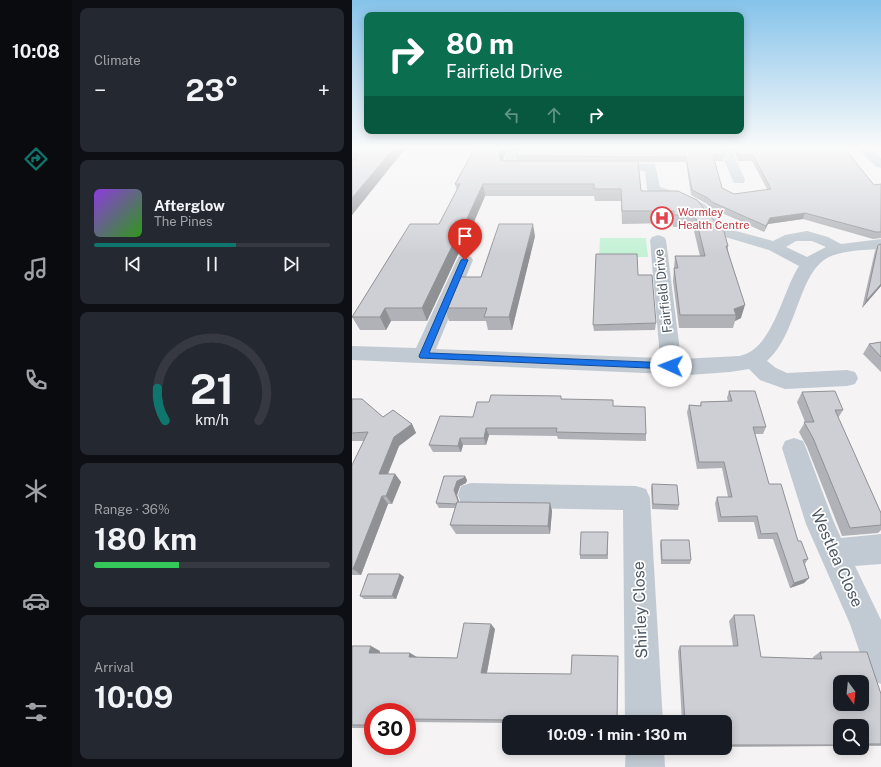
<!DOCTYPE html>
<html lang="en">
<head>
<meta charset="utf-8">
<style>
  :root { --surface:#171b24; --page:#242831; --text:#f1f3f6; --muted:#9ea1a6; --line:#363941; --accent:#0f766e }
  body { margin:0; font-family:"Public Sans",sans-serif; background:var(--page); color:var(--text); height:100vh; display:flex; flex-direction:column; font-size:15px; white-space:nowrap }
  * { box-sizing:border-box; margin:0 }
  p { font-size:13px; color:var(--muted) }
  .icon { flex:none; width:22px; height:22px; fill:none; stroke:currentColor; stroke-width:2; stroke-linecap:round; stroke-linejoin:round }
  .map { position:relative; flex:1; overflow:hidden }
  .side { display:flex; flex-direction:column; gap:8px; padding:8px; background:#0d0f14; width:280px }
  .side>* { flex:none }
  .top-card { position:absolute; left:12px; top:12px; width:380px; height:122px; border-radius:8px; box-shadow:0 2px 10px #0003; background:#0b6e4f; color:#fff; overflow:hidden }
  .needle { width:26px; rotate:165deg }
  .fabs { position:absolute; left:481px; top:675px; display:grid; gap:8px }
  .fabs a { display:grid; place-items:center; width:36px; height:36px; border-radius:8px; background:var(--surface); box-shadow:0 2px 10px #0003; font-size:20px }
  .speed { position:absolute; left:12px; top:703px; display:flex; gap:8px; font-size:20px; font-weight:700; text-align:center }
  .speed>* { display:grid; place-content:center; width:52px; height:52px; border-radius:50%; background:var(--surface); box-shadow:0 2px 10px #0003; line-height:1 }
  .speed .limit { border:6px solid #d22; background:#fff; color:#111 }
  .pin { position:absolute; display:grid; place-items:center; width:34px; height:34px; color:#fff; margin:-41px -17px; border-radius:50% 50% 50% 0; rotate:-45deg; box-shadow:0 0 4px #0007 }
  .pin .icon { rotate:45deg }
  .me { position:absolute; width:44px; margin:-22px; rotate:272deg; stroke-linejoin:round; filter:drop-shadow(0 0 3px #0008) }
  .turn { display:flex; align-items:center; gap:14px; height:84px; padding:0 16px; font-size:18px }
  .turn .icon { width:52px; height:52px; stroke-width:2.5 }
  .turn b { display:block; font-size:28px; line-height:34px }
  .lanes { display:flex; align-items:center; height:38px; padding:0 16px; background:#0003; justify-content:center; gap:20px; direction:ltr }
  .lanes .off { opacity:.35 }
  .big { font-size:30px; font-weight:700; line-height:1.1 }
  .side .card { flex:1; display:flex; flex-direction:column; justify-content:center; gap:6px; min-width:0; padding:0 14px; border-radius:8px; background:var(--page) }
  .side .dial { align-items:center; gap:0 }
  .dial svg { height:104px; overflow:visible; fill:none; stroke:var(--line); stroke-width:7; stroke-linecap:round; text-anchor:middle }
  .dial text { fill:var(--text); stroke:none }
  .song { display:flex; align-items:center; gap:12px }
  .cover { width:48px; height:48px; border-radius:6px; background:linear-gradient(135deg,hsl(270 70% 55%),hsl(110 70% 35%)) }
  .played { height:4px; border-radius:2px; background:linear-gradient(90deg,var(--accent) 60%,var(--line) 60%) }
  .keys { display:flex; justify-content:space-around; direction:ltr }
  .heat { display:flex; justify-content:space-between; align-items:center; font-size:22px; direction:ltr }
  .charge { height:6px; border-radius:3px; background:linear-gradient(90deg,#34c759 36%,var(--line) 0) }
  .trip { position:absolute; left:150px; top:715px; width:230px; height:40px; border-radius:8px; background:var(--surface); box-shadow:0 2px 10px #0003; font-weight:700; line-height:40px; text-align:center }
  main { display:flex; flex:1; min-height:0 }
  .menu { display:flex; flex-direction:column; width:72px; justify-content:space-around; align-items:center; background:#090b0e; color:var(--muted) }
  .menu .icon { width:28px; height:28px }
  .menu .selected { color:var(--accent) }
  .menu b { font-size:18px; color:var(--text) }
  .map>svg:first-child { display:block }
  .green { fill:#c3f1d5 }
  .lines { fill:none; stroke-linecap:round; stroke-linejoin:round }
  .minor { fill:#c1cad2; fill-rule:evenodd }
  .major { fill:#b3c2d1; fill-rule:evenodd }
  .wall { fill:#b0b2b7 }
  .shaded-wall { fill:#909195 }
  .building { fill:#cdcfd5; stroke:#909195; fill-rule:evenodd }
  .route { fill:#1a73e8; stroke:#114b97 }
  .labels { text-anchor:middle; dominant-baseline:central; stroke-width:3.5; stroke-linejoin:round; paint-order:stroke }
  .far-health-label { font-size:11px; fill:#be3a42; stroke:#fff; text-anchor:start }
  .street-label { font-size:13px; fill:#4a5661; stroke:#fff }
  .near-street-label { font-size:16px; fill:#4a5661; stroke:#fff }
</style>
</head>
<body>
<main>
<nav class="menu">
<b>10:08</b>
<svg class="icon selected" aria-label="directions" viewBox="0 0 24 24"><path d="M12 3l9 9-9 9-9-9zM9 14v-3h6M13 9l2 2-2 2"/></svg>
<svg class="icon" aria-label="music" viewBox="0 0 24 24"><path d="M9 18V5l10-2v13"/><circle cx="6" cy="18" r="3"/><circle cx="16" cy="16" r="3"/></svg>
<svg class="icon" aria-label="phone" viewBox="0 0 24 24"><path d="M5 4h4l2 5-3 2q2 4 5 5l2-3 5 2v4C11 20 4 13 5 4z"/></svg>
<svg class="icon" aria-label="climate" viewBox="0 0 24 24"><path d="M12 3v18M4 7l16 10M4 17L20 7"/></svg>
<svg class="icon" aria-label="car" viewBox="0 0 24 24"><path d="M5 17H2v-5l4-1 3-4h7l3 4 3 1v5h-3M9 17h6M6 11h13"/><circle cx="7" cy="17" r="2"/><circle cx="17" cy="17" r="2"/></svg>
<svg class="icon" aria-label="filters" viewBox="0 0 24 24"><path d="M4 7h16M4 17h16"/><circle cx="9" cy="7" r="2"/><circle cx="15" cy="17" r="2"/></svg>
</nav>
<section class="side">
<div class="card"><p>Climate</p>
<div class="heat"><a>−</a><b class="big">23°</b><a>+</a></div>
</div>
<div class="card">
<div class="song"><i class="cover"></i><div><b>Afterglow</b><p>The Pines</p></div></div>
<div class="played"></div>
<div class="keys"><svg class="icon" aria-label="previous" viewBox="0 0 24 24"><path d="M18 5L8 12l10 7zM5 5v14"/></svg><svg class="icon" aria-label="pause" viewBox="0 0 24 24"><path d="M8 5v14M16 5v14"/></svg><svg class="icon" aria-label="next" viewBox="0 0 24 24"><path d="M6 5l10 7-10 7zM19 5v14"/></svg></div>
</div>
<div class="card dial"><svg viewBox="0 0 100 80">
<path d="M14 69A42 42 0 1 1 86 69"/>
<path d="M14 69A42 42 0 0 1 8 44" stroke="#0f766e"/>
<text x="50" y="56" font-size="32" font-weight="700">21</text>
<text x="50" y="72" font-size="11">km/h</text>
</svg></div>
<div class="card"><p>Range · 36%</p><b class="big">180 km</b><div class="charge"></div></div>
<div class="card"><p>Arrival</p><b class="big">10:09</b></div>
</section>
<div class="map">
<svg width="529" height="767" viewBox="0 0 529 767">
  <rect width="100%" height="100%" fill="#f5f3f3"/>
  <!-- green -->
  <polygon class="green" points="248,238 294,238 296,257 247,257"/>
  <g class="lines">
    <!-- minor -->
    <g class="minor">
      <polygon points="157,148 169,148 163,163 183,164 185,167 183,170 152,170 150,167"/>
      <polygon points="367,148 379,148 393,180 392,183 382,183"/>
      <path d="M257,162L303,164L308,187L339,197L354,205L373,228L421,241L433,235L455,231L476,237L489,244L529,239V249C512,250 493,250 477,257C446,272 446,334 415,361L424,368L435,373L495,370L503,372L506,378L503,384L495,386L433,389L408,380L397,369L378,372L337,375L0,360V346L64,348L105,260L107,257L113,255L119,257L121,260L84,349L308,358L298,240L300,237L306,235L312,237L314,240L329,359L387,356C421,350 430,292 447,266L417,250L363,234L344,211L329,203L297,192L295,189L293,171L253,169L251,166L253,163ZM444,241H460L474,247L455,257L434,247Z"/>
      <polygon points="442,438 451,441 454,448 481,520 489,538 529,534 529,564 503,566 529,620 529,684 517,679 498,624 454,524 430,448 433,441"/>
      <polygon points="119,483 284,486 294,489 298,498 311,722 273,722 271,510 119,507 109,504 106,495 109,486"/>
      <polygon points="274,748 312,748 313,767 273,767"/>
    </g>
    <!-- major -->
    <polygon class="major" points="504,148 517,148 529,158 529,168 525,167"/>
  </g>
  <!-- wall -->
  <g class="wall">
    <polygon points="0,148 100,148 99,150 52,150 0,215"/>
    <polygon points="381,148 492,148 522,185 529,184 529,238 521,239 451,219 416,224 412,232 359,208 355,204 339,195 334,162 286,162 289,191 326,191 376,246 376,250 389,318 383,321 381,328 327,328 321,281 323,256 348,256 341,227 321,227 320,223 270,224 269,201 243,201 242,196 133,196 110,250 108,250 75,321 39,321 34,330 8,330 0,317 87,224 105,191 103,184 155,149 151,160 154,161 165,161 164,156 372,155 371,161 363,161 370,188 382,194 415,189 400,161 386,161"/>
    <polygon points="183,236 160,330 136,330 134,321 97,321 93,308 129,277"/>
    <polygon points="529,244 529,286 510,308 523,251 526,245"/>
    <polygon points="304,323 303,330 242,331 241,325"/>
    <polygon points="529,342 529,372 511,354 517,344"/>
    <polygon points="377,391 414,427 411,434 403,434 417,484 446,541 456,559 453,564 457,578 452,583 438,588 421,539 406,539 402,522 366,522 363,503 365,497 376,497 370,468 345,469 335,412 337,405 348,406 349,402 376,401 375,398"/>
    <polygon points="450,392 491,410 486,418 529,513 529,530 526,533 490,536 455,447 447,432 453,422 445,402"/>
    <polygon points="0,399 31,417 60,424 64,433 47,446 36,474 43,474 49,482 40,504 36,504 9,575 0,575 0,465 12,441 0,441"/>
    <polygon points="210,399 261,406 294,434 294,441 206,439 205,436 137,435 134,445 111,445 109,452 81,452 77,445 121,417 137,402"/>
    <polygon points="92,476 115,480 114,483 108,486 105,495 107,502 198,503 200,511 198,534 104,534 98,525 103,508 87,508 84,503"/>
    <polygon points="300,484 327,505 326,510 300,509 299,488"/>
    <polygon points="256,536 256,559 228,559 228,555"/>
    <polygon points="309,540 339,560 338,564 309,564 308,544"/>
    <polygon points="48,574 52,577 44,599 12,599 8,596"/>
    <polygon points="382,615 409,657 461,659 461,657 468,652 529,694 529,746 510,746 510,726 488,726 488,746 373,747 373,722 330,722 326,651 328,646 381,646 377,621"/>
    <polygon points="143,629 135,673 219,674 266,656 265,722 157,722 157,723 55,722 55,712 21,712 21,728 0,728 0,646 28,651 28,653 58,653 65,657 105,658"/>
  </g>
  <!-- shaded-wall -->
  <g class="shaded-wall">
    <polygon points="42,148 51,148 52,150 0,215 0,198"/>
    <polygon points="149,148 155,148 155,149 149,166 147,155"/>
    <polygon points="131,184 133,196 110,250 106,238"/>
    <polygon points="453,213 451,219 416,224 412,232 414,226 418,218"/>
    <polygon points="181,224 183,236 160,330 157,317"/>
    <polygon points="104,238 108,250 75,321 70,308"/>
    <polygon points="529,284 529,286 510,308 514,301"/>
    <polygon points="393,305 389,318 383,321 384,315 382,309"/>
    <polygon points="33,308 39,321 34,330 28,317"/>
    <polygon points="60,424 64,433 47,446 33,481 27,474 42,437"/>
    <polygon points="134,428 137,435 134,445 132,438"/>
    <polygon points="108,438 111,445 109,452 106,446"/>
    <polygon points="43,474 49,482 40,504 34,496"/>
    <polygon points="113,476 115,480 114,483 108,486 105,495 108,505 108,508 102,490 105,481"/>
    <polygon points="30,496 36,504 9,575 1,569"/>
    <polygon points="198,503 200,511 198,534 196,526"/>
    <polygon points="48,574 52,577 44,599 40,596"/>
    <polygon points="457,578 452,583 438,588 442,583"/>
    <polygon points="139,624 143,629 134,677 129,673"/>
    <polygon points="19,646 28,651 26,658 17,653"/>
    <polygon points="58,653 66,658 57,657"/>
  </g>
  <!-- building -->
  <g class="building">
    <polygon points="0,148 42,148 0,198 0,160 3,160 5,155 3,152 0,152"/>
    <polygon points="123,148 149,148 147,155 149,160 154,161 286,161 289,191 326,191 330,193 345,200 364,223 370,224 376,246 374,246 393,305 382,309 384,315 328,315 322,268 326,268 323,256 353,256 343,215 322,215 322,211 270,211 269,189 242,189 242,184 131,184 106,238 104,238 70,308 33,308 28,317 0,317 58,224 87,224 108,184 103,184"/>
    <polygon points="168,148 369,148 372,155 361,155 370,188 382,194 419,189 401,155 387,155 384,148 492,148 522,185 529,184 529,232 524,232 453,213 418,218 414,226 360,202 356,198 340,190 334,157 164,156"/>
    <polygon points="147,224 181,224 157,317 132,317 135,308 93,308 106,277 129,277"/>
    <polygon points="529,244 529,284 514,301 526,245"/>
    <polygon points="244,254 285,254 286,275 300,275 304,323 241,325"/>
    <polygon points="529,342 529,357 517,344"/>
    <polygon points="377,391 403,391 414,427 401,427 417,484 429,484 446,541 449,541 456,559 451,560 457,578 442,583 425,533 409,534 405,516 369,517 365,497 380,497 372,462 347,462 337,405 349,406 349,402 380,401"/>
    <polygon points="483,391 491,410 483,410 529,513 529,525 498,528 461,438 452,422 462,422 450,392"/>
    <polygon points="139,395 209,396 209,399 261,400 261,406 293,407 294,434 204,432 205,428 134,428 132,438 108,438 106,446 77,445 88,416 121,417 125,402 137,402"/>
    <polygon points="0,399 10,399 31,417 41,410 60,424 42,437 27,474 43,474 34,496 30,496 1,569 0,569 0,465 16,432 0,433"/>
    <polygon points="92,476 113,476 112,478 105,481 102,490 106,501 106,502 105,502 104,504 84,503"/>
    <polygon points="300,484 325,485 327,505 301,504"/>
    <polygon points="105,502 198,503 196,526 98,525"/>
    <polygon points="229,532 256,532 255,555 228,555"/>
    <polygon points="309,540 337,540 339,560 310,560"/>
    <polygon points="16,574 48,574 40,596 8,596"/>
    <path d="M382,615H402L409,657L470,659L468,652H515L529,694V744H510V726H488V745H373V722H333L328,646H386ZM488,682H510V704H488Z"/>
    <polygon points="112,623 139,624 129,673 219,674 220,655 266,656 265,721 55,719 55,712 21,712 21,725 0,725 0,646 19,646 17,653 58,653 57,657 105,658"/>
  </g>
  <!-- sky -->
  <linearGradient id="sky" x2="0" y2="1"><stop stop-color="#85c3ea"/><stop offset="0.58" stop-color="#fafafa"/><stop offset="1" stop-color="#fafafa" stop-opacity="0"/></linearGradient>
  <rect width="529" height="255" fill="url(#sky)"/>
  <!-- route -->
  <polygon class="route" points="113,258 116,260 77,353 319,363 323,366 319,369 68,358 67,356 109,260"/>
  <!-- icons -->
  <defs>
    <g id="hospital-ring" transform="scale(1.15)"><circle r="9.5" fill="#fff" stroke="#e0444e" stroke-width="1.5"/><path d="M-5-5h3v3.5h4V-5h3V5h-3V1.5h-4V5h-3Z" fill="#e0444e"/></g>
  </defs>
  <g fill-rule="evenodd">
    <use href="#hospital-ring" x="310" y="218"/>
  </g>
  <g class="labels">
    <!-- far-health labels -->
    <g class="far-health-label">
      <text x="326" y="212">Wormley<tspan x="326" dy="13">Health Centre</tspan></text>
    </g>
    <!-- street labels -->
    <g class="street-label">
      <text transform="translate(311 291) rotate(-96)">Fairfield Drive</text>
    </g>
    <!-- near-street labels -->
    <g class="near-street-label">
      <text transform="translate(485 558) rotate(66)">Westlea Close</text>
      <text transform="translate(288 610) rotate(-92)">Shirley Close</text>
    </g>
  </g>
</svg>
<div class="fabs">
<a><svg class="needle" viewBox="-14 -14 28 28"><path d="M0-13l5 13h-10z" fill="#e53935"/><path d="M0 13l5-13h-10z" fill="#9ea1a6"/></svg></a>
<a><svg class="icon" aria-label="search" viewBox="0 0 24 24"><circle cx="10" cy="10" r="6"/><path d="M15 15l6 6"/></svg></a>
</div>
<div class="speed"><div class="limit">30</div></div>
<div class="pin" style="left:113px;top:260px;background:#d93025"><svg class="icon" aria-label="arrive" viewBox="0 0 24 24"><path d="M6 21V4h12l-3 4 3 4H6"/></svg></div>
<svg class="me" style="left:319px;top:366px" viewBox="-20 -20 40 40"><circle r="19" fill="#fff"/><path d="M0-13L10 11 0 6-10 11z" fill="#1a73e8"/></svg>
<div class="trip">10:09 · 1 min · 130 m</div>
<div class="top-card">
<div class="turn"><svg class="icon" aria-label="right" viewBox="0 0 24 24"><path d="M7 20v-9h11M14 6l5 5-5 5"/></svg><div><b>80 m</b>Fairfield Drive</div></div>
<div class="lanes"><svg class="icon off" aria-label="left" viewBox="0 0 24 24"><path d="M17 20v-9H6M10 6l-5 5 5 5"/></svg><svg class="icon off" aria-label="ahead" viewBox="0 0 24 24"><path d="M12 20V5M6 11l6-6 6 6"/></svg><svg class="icon" aria-label="right" viewBox="0 0 24 24"><path d="M7 20v-9h11M14 6l5 5-5 5"/></svg></div>
</div>
</div>
</main>
</body>
</html>
